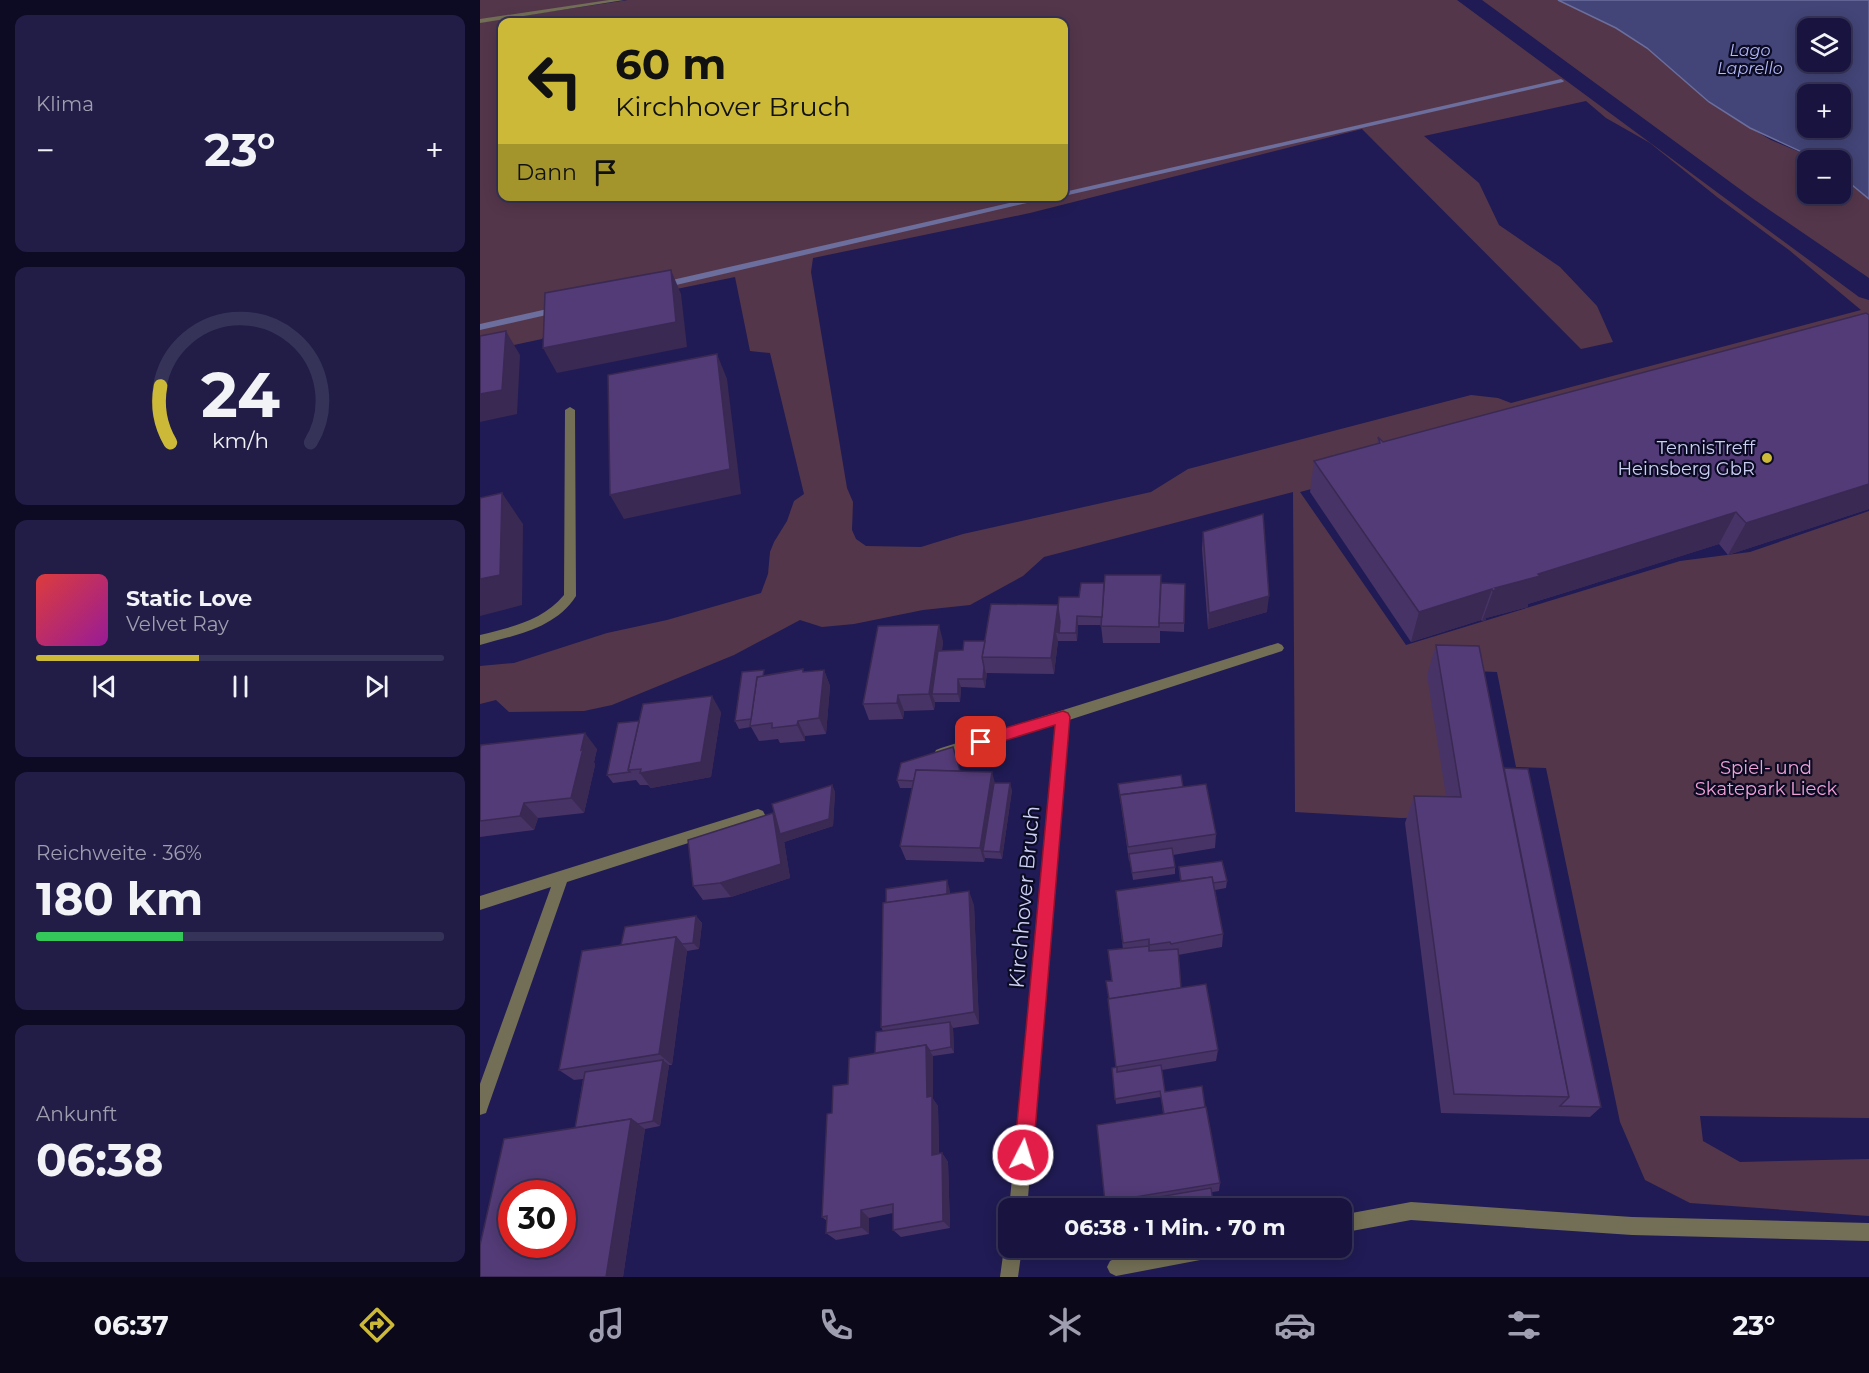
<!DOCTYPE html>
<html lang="de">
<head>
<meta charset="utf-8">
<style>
  :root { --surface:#18143f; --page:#211d46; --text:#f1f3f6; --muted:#9f9eb0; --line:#363359; --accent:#ccb938 }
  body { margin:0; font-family:Montserrat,sans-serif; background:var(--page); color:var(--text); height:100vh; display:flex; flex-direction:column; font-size:22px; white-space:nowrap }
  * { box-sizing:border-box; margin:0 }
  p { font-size:20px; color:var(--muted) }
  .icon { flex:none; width:33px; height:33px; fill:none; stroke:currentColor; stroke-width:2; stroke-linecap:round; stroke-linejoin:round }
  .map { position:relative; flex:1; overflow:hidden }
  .drawer { display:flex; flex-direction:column; gap:15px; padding:15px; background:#0d0b23; width:480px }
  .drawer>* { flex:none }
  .banner { position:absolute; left:18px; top:18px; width:570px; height:183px; border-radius:12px; box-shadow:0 3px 15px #0003,0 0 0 2px var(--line); background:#ccb938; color:#111; overflow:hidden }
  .controls { position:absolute; left:1317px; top:18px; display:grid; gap:12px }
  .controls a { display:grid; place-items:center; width:54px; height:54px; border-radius:12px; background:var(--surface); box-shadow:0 3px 15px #0003,0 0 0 2px var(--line); font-size:30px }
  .speed { position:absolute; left:18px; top:1180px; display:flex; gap:12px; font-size:30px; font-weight:700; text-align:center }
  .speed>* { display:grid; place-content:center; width:78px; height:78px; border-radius:50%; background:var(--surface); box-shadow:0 3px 15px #0003,0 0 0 2px var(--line); line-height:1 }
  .speed .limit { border:9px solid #d22; background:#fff; color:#111 }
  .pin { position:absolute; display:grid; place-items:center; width:51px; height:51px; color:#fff; margin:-26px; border-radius:12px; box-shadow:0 3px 9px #0006 }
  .me { position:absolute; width:66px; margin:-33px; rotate:5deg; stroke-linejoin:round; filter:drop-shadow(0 0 4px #0008) }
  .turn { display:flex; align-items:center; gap:21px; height:126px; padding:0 18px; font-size:27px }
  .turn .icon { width:78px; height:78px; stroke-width:2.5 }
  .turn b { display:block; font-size:42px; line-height:51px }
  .then { display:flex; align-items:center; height:57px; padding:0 18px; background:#0003; gap:12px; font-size:22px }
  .big { font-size:45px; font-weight:700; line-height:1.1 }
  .drawer .tile { flex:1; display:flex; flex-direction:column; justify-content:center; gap:9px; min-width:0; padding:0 21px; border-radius:12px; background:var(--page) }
  .drawer .dial { align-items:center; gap:0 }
  .dial svg { height:156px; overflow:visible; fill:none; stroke:var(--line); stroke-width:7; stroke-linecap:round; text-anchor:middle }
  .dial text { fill:var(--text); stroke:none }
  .song { display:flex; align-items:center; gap:18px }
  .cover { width:72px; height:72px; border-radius:9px; background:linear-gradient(135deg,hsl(0 70% 55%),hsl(300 70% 35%)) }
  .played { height:6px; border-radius:3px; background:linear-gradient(90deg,var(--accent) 40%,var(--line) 40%) }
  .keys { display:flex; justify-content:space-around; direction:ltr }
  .heat { display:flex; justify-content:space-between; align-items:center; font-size:33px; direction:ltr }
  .charge { height:9px; border-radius:4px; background:linear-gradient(90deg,#34c759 36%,var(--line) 0) }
  .trip { position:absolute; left:518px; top:1198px; width:354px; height:60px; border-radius:12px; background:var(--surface); box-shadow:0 3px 15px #0003,0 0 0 2px var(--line); font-weight:700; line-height:60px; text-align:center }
  .tab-bar { display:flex; height:96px; justify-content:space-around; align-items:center; background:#0a0819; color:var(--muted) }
  .tab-bar .icon { width:42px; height:42px }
  .tab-bar .selected { color:var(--accent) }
  .tab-bar b { font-size:27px; color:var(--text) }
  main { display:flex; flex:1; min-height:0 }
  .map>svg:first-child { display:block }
  .green { fill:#54364a; fill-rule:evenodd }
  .water { fill:#434578; stroke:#6c6e9d; stroke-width:1.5; fill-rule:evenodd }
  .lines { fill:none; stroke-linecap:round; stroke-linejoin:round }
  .stream { fill:#6c6e9d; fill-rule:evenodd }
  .lane { fill:#736f56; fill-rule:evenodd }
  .street { fill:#736f56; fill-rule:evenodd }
  .wall { fill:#473366 }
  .shaded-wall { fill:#3a2953 }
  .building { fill:#533b77; stroke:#3a2953; stroke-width:1.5; fill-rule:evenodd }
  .route { fill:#e11d48; stroke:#92132f; stroke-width:1.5 }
  .poi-dot { fill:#ccb938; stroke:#0c0b24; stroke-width:2 }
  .labels { text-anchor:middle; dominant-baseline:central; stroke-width:4.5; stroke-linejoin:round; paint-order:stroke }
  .far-water-label { font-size:16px; font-style:italic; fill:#b5bafb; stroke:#0c0b24 }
  .poi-label { font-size:18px; fill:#cbcff3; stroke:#0c0b24; text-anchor:end }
  .park-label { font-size:18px; fill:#f2a2d6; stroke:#0c0b24 }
  .near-street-label { font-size:21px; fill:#cbcff3; stroke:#0c0b24 }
</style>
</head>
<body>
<main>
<section class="drawer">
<div class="tile"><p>Klima</p>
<div class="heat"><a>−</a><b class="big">23°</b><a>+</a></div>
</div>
<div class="tile dial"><svg viewBox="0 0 100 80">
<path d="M14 69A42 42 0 1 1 86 69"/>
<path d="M14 69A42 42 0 0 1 9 40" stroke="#ccb938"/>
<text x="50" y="56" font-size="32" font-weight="700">24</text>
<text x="50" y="72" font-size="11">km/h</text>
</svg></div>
<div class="tile">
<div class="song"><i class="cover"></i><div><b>Static Love</b><p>Velvet Ray</p></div></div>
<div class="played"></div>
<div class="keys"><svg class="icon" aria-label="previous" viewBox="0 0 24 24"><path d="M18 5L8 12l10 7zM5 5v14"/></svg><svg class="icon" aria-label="pause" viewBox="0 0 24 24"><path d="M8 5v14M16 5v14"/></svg><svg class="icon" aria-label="next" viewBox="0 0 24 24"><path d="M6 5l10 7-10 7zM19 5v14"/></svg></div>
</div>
<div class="tile"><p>Reichweite · 36%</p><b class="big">180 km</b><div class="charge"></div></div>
<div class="tile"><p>Ankunft</p><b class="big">06:38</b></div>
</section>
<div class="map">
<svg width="1389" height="1277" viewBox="0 0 1389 1277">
  <rect width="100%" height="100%" fill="#201b54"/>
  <!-- green -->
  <g class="green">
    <polygon points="0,0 134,0 0,20"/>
    <path d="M148,0H977L1379,297L1389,300V341L820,492L926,645L1200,561L1270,552L1389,511V1118L1220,1116L1223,1141L1260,1162L1389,1159V1216L1210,1203L1165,1180L1140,1122L1066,768L1036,767L1017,672L969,670L991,817L921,818L815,812L813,492L564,557L543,576L490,605L443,610L374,624L342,627L320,620L254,655L132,705L104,711L29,712L16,700L0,704V666L34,663L127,633L187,620L281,593L288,574L290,552L294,542L307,521L314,501L324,494L290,353L270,351L255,277L79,313L62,339L0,352V22ZM22,22H584V196H22ZM1106,101L1126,118L1170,143L1237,197L1309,250L1381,310L1031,403L1018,398L991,395L708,469L671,492L483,534L441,547L386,546L376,539L372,530L373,502L367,488L331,272L333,258L550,213L882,129L1101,349L1133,342L1117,306L1080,267L1019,225L999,183L944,136Z"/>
    <polygon points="1002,0 1078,0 1136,28 1167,48 1229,102 1255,119 1291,140 1339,160 1328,160 1328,194 1360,194 1361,176 1389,199 1389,278 1272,198"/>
  </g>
  <!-- water -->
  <path class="water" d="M1078,0H1389V199L1361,176L1360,160H1339L1270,128L1229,102L1167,48L1136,28ZM1328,28H1360V62H1328ZM1328,94H1360V128H1328Z"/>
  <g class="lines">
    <!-- stream -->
    <g class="stream">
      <polygon points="1081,79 1084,81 1083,82 584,196 584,192"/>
      <polygon points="560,196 577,196 179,289 175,286 179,283"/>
      <polygon points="81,306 84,307 84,311 0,330 0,324"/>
    </g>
    <!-- lane -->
    <g class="lane">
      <polygon points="129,0 144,0 0,23 0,19"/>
      <path d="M90,407L95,410L96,596C75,629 35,635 0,645V635C32,627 62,621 84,595L85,410Z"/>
      <polygon points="931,1202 1152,1217 1389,1223 1389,1241 1152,1235 931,1220 861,1233 861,1215"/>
      <polygon points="690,1248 745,1248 742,1254 736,1257 636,1276 630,1273 627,1267 630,1261 636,1258"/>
    </g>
    <!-- street -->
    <g class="street">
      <polygon points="798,643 802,645 804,648 802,651 589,720 547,1209 529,1209 576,724 461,760 456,758 454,754 456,750 461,748"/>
      <polygon points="278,809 283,811 285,815 283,819 87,882 8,1107 6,1113 0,1115 0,1084 71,887 0,910 0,896"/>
      <polygon points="528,1241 528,1248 542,1248 538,1277 520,1277 524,1248"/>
    </g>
  </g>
  <!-- wall -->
  <g class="wall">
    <polygon points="1389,315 1389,509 1248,555 1239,544 1087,592 1048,604 1048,607 1006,618 1006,620 1002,621 1001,620 931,642 830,492 834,461 897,444 898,437 903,442"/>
    <polygon points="723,532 787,612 728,629 722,549"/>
    <polygon points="681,584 705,584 704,632 680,631 680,643 623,643 621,625 598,625 597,641 578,641 574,674 507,673 505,688 481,687 480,702 455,702 454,710 424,711 423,719 389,720 383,704 463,641 462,651 483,650 505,641 578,605 599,597"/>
    <polygon points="956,645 1024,768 1121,1107 1110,1117 961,1113 925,823 934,796 966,796 947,675"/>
    <polygon points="344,670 350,686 346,734 325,736 325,741 300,743 298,739 279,741 271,727 259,729 255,721 287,675"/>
    <polygon points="241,712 231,777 171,788 168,785 160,785 156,780 133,783 127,775"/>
    <polygon points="0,749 117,749 114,762 115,765 104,813 58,818 54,830 0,837"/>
    <polygon points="480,771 515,783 532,790 522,859 505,858 504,862 426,860 420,846 432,788 420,788 417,780"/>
    <polygon points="638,784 703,787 736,834 735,848 693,855 695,867 695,874 653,880 650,861 649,861"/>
    <polygon points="352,785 355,792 353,826 304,842 304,841 310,878 251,897 223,900 213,886 293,813 295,817"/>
    <polygon points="699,867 747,881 746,888 735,890 743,934 742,947 698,955 701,988 738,1050 736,1061 682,1070 685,1092 725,1107 740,1183 739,1191 634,1209 626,1209 625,1202 683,1114 681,1097 636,1104 632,1068 637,1067 632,981 643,949 637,904 700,881"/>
    <polygon points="469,887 470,894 494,905 499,1024 473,1028 474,1053 453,1056 453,1099 458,1106 459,1154 462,1153 468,1162 470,1228 421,1237 413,1230 413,1213 389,1218 389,1234 356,1240 346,1233 347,1221 342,1217 352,1113 368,1084 395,1053 403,1031 401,1027 406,903"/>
    <polygon points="216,916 222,923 219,949 207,951 192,1065 189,1065 180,1126 165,1129 143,1277 0,1277 95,1128 103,1079 94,1080 79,1070 141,945"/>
  </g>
  <!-- shaded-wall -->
  <g class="shaded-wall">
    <polygon points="191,270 201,294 207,347 77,373 63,348"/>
    <polygon points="26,331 40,355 37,414 0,422 0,394"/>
    <polygon points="237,354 247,379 261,494 144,519 130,495"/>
    <polygon points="1389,484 1389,509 1248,555 1266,523"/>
    <polygon points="22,493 43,524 42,605 0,616 0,579"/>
    <polygon points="1256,512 1239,544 1087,592 1048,604 1048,607 1006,618 1006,620 1002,621 1013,591 1015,588"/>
    <polygon points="1012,589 1001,620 931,642 939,612"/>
    <polygon points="789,596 787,612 728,629 729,613"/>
    <polygon points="578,605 580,622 579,633 576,633 578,641 574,674 571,658"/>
    <polygon points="597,616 598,625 597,641 596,633"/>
    <polygon points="459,625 463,641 456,694 452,694 455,702 454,710 449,694"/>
    <polygon points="504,667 506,673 507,673 505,688 503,679"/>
    <polygon points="344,670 350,686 346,734 339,718"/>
    <polygon points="478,679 481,687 480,702 478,694"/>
    <polygon points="418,695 424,711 423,719 417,703"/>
    <polygon points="232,696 241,712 231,777 171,788 160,773"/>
    <polygon points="318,721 325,736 325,741 317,725"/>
    <polygon points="105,733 117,749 114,762 115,765 104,813 91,798"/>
    <polygon points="512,772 516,787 503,851 505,858 504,862 500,848"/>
    <polygon points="530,783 532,790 522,859 520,852"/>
    <polygon points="352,785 355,792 353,826 304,842 304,841 310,878 251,897 240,883 293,813 302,828"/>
    <polygon points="44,803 58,818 54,830 40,816"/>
    <polygon points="467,880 469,887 470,908 468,901"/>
    <polygon points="489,891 494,905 499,1024 494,1012"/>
    <polygon points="216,916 222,923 219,949 213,943"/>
    <polygon points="196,937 207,950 192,1065 179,1054"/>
    <polygon points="470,1022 473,1028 474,1053 471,1047"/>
    <polygon points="446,1045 453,1056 453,1099 458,1106 459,1164 452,1155 447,1097"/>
    <polygon points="183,1060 189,1065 180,1126 173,1121"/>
    <polygon points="151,1119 165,1129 143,1277 126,1277"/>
    <polygon points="462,1153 468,1162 470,1228 463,1221"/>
    <polygon points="381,1210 389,1218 389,1234 381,1227"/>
  </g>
  <!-- building -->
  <g class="building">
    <polygon points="191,270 196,322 63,348 65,293"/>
    <polygon points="1386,313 1389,315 1389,484 1266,523 1256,512 1058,574 1060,576 1015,588 1017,589 1013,591 1012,589 939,612 834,461 900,443 898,437 903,442"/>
    <polygon points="26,331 22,390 0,394 0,336"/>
    <polygon points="237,354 250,469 130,495 128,375"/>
    <polygon points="22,493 20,575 0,579 0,498"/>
    <polygon points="783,514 789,596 729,613 723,532"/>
    <polygon points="625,575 681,575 679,627 621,626"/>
    <polygon points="601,583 624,583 622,617 597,616 596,633 579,633 580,622 578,608 579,597 599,597"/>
    <polygon points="681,583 705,584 704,623 679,623"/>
    <polygon points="511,604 578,605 571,658 502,657"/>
    <polygon points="459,625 449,694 418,695 417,703 383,704 398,626"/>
    <polygon points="484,641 505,641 502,657 504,667 503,679 478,679 478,694 452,694 458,651 483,650"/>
    <polygon points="956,645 999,646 1089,1097 974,1094 934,796 981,797"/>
    <polygon points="323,669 323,672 344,670 339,718 318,721 317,725 292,728 292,723 270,726 277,677"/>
    <polygon points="284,670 283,676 277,677 271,719 255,721 262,672"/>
    <polygon points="232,696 221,762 160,773 161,769 148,770 163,704"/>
    <polygon points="159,721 148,770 150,772 127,775 138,723"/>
    <polygon points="105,733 101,750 103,749 91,798 44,803 40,816 0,821 0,749 1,745"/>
    <polygon points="473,747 480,771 436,770 434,781 417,780 421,763"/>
    <polygon points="1024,768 1048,769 1121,1107 1080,1106 1089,1097"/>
    <polygon points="436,770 512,772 500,848 420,846"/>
    <polygon points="701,775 703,787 640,795 641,802 638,784"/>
    <polygon points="514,783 530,783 520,852 503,851"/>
    <polygon points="726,784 736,834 648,847 640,795"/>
    <polygon points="352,785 349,819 300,834 292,804"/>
    <polygon points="293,813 301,864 240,883 213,886 208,840"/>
    <polygon points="692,848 695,867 652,873 649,854"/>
    <polygon points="742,861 747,881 733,883 732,877 701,881 699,867"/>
    <polygon points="732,877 743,934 691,944 690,942 669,945 669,939 643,943 636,891"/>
    <polygon points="467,880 467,894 406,903 406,889"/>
    <polygon points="489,891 494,1012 401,1027 403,903"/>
    <polygon points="216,916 213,943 202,944 196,937 141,945 145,927"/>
    <polygon points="196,937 179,1054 79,1070 102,951"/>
    <polygon points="669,946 669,951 698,949 701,988 629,999 626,981 632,981 628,950"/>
    <polygon points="726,984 738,1050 636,1067 628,999"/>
    <polygon points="470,1022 471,1047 450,1051 446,1045 395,1053 396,1032"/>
    <polygon points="446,1045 447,1097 452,1096 452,1155 462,1153 463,1221 413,1230 413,1204 381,1210 381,1227 346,1233 347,1216 342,1217 347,1114 352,1113 353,1086 368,1084 369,1058"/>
    <polygon points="183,1060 173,1121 158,1124 151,1119 95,1128 105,1072"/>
    <polygon points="681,1065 685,1092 722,1086 725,1107 684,1114 680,1091 635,1099 632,1068 637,1067 637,1072"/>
    <polygon points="726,1107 740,1183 625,1202 617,1125"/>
    <path d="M151,1119L126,1277H0V1245L24,1139ZM32,1194H82V1245H32Z"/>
    <polygon points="731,1188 734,1209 662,1209 661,1200"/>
  </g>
  <!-- route -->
  <polygon class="route" points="583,711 588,713 590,717 553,1155 550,1162 543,1165 537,1162 534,1155 575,725 501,748 496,746 494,742 496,737 501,735"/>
  <!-- markers -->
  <circle class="poi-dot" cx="1287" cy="458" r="6"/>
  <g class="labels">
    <!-- far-water labels -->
    <g class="far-water-label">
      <text x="1270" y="50">Lago<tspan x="1270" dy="18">Laprello</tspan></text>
    </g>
    <!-- poi labels -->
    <g class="poi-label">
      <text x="1275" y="448">TennisTreff<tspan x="1275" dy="21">Heinsberg GbR</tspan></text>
    </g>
    <!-- park labels -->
    <g class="park-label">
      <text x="1286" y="768">Spiel- und<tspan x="1286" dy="21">Skatepark Lieck</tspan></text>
    </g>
    <!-- near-street labels -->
    <g class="near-street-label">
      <text transform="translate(544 897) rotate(-85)">Kirchhover Bruch</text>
    </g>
  </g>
</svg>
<div class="controls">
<a><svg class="icon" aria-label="layers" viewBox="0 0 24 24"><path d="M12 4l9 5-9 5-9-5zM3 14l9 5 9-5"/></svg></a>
<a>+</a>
<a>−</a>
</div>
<div class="speed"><div class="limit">30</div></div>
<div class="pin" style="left:501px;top:742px;background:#d93025"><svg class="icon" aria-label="arrive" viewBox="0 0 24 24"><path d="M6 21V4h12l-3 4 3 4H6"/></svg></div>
<svg class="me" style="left:543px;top:1155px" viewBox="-20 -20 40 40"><circle r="17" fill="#e11d48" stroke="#fff" stroke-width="3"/><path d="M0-11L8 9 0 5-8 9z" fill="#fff"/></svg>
<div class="trip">06:38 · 1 Min. · 70 m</div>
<div class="banner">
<div class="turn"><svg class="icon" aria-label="left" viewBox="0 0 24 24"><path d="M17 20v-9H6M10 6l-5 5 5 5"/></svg><div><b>60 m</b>Kirchhover Bruch</div></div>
<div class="then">Dann<svg class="icon" aria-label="arrive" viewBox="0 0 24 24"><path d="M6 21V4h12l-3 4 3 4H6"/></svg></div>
</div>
</div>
</main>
<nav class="tab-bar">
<b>06:37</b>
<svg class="icon selected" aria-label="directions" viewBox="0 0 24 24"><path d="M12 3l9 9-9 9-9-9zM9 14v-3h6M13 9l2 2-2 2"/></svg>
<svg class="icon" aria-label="music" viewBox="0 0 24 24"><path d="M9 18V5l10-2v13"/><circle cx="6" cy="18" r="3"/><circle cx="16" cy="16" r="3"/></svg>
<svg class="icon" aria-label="phone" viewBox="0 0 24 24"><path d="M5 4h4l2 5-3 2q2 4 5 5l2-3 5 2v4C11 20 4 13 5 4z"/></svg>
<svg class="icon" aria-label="climate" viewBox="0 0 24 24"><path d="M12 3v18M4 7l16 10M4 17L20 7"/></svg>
<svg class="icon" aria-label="car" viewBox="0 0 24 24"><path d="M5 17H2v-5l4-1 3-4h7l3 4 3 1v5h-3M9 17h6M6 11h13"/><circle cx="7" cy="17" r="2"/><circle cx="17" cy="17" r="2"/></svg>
<svg class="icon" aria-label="filters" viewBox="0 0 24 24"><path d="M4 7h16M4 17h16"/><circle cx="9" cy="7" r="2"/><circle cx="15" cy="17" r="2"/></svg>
<b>23°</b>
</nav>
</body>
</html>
